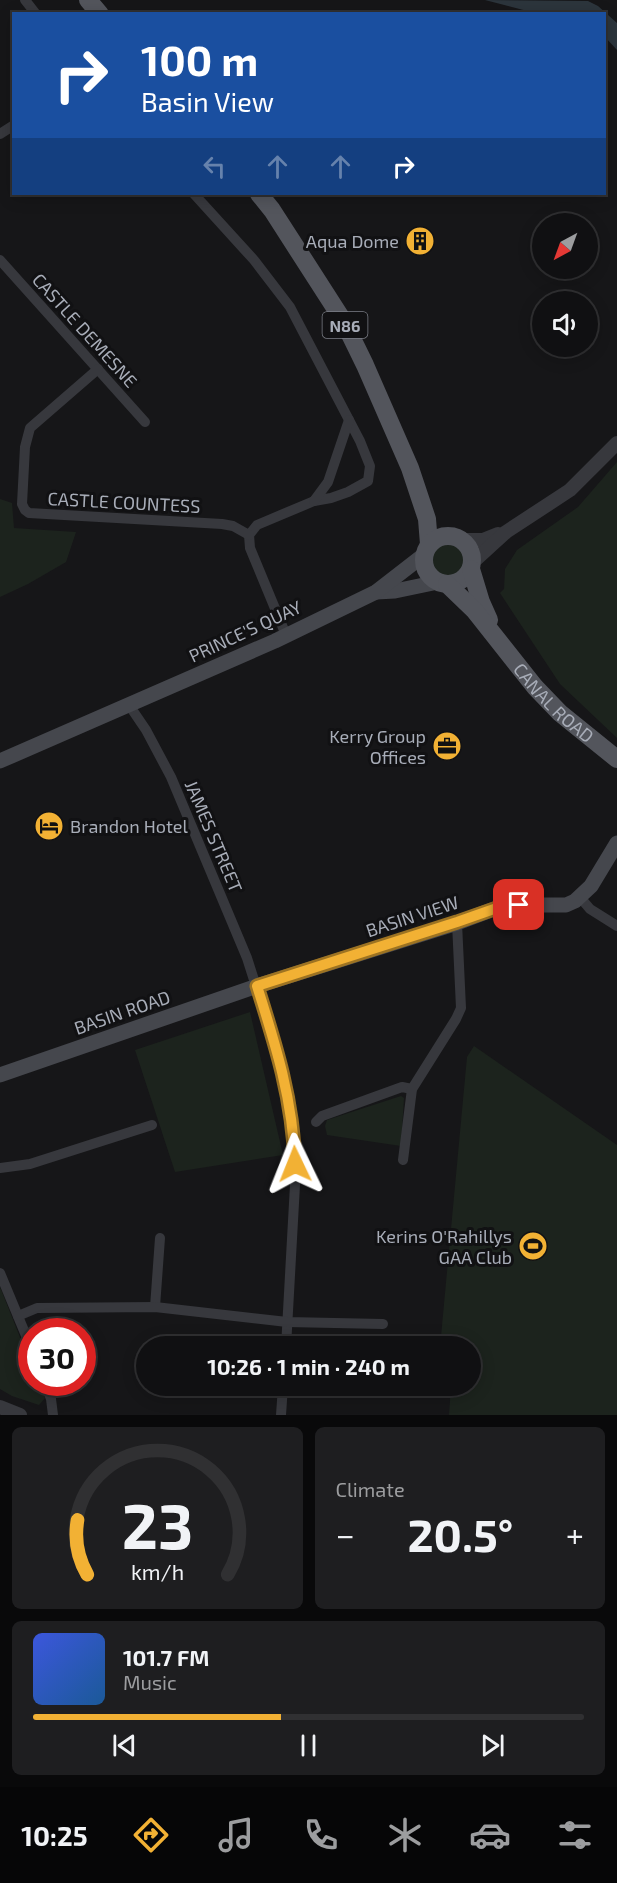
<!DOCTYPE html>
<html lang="en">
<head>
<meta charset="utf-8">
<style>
  :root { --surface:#101012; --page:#1e1e20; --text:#f1f3f6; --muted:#9c9d9f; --line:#303032; --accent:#f2b134 }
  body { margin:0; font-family:"Exo 2",sans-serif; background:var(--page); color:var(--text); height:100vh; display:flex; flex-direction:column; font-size:22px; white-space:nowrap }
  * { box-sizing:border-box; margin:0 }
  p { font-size:20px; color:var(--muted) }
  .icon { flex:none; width:33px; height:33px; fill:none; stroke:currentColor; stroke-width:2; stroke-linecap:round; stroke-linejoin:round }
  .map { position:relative; height:1415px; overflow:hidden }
  .side { display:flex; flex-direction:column; gap:12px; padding:12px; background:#09090a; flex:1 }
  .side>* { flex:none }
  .guide { position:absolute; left:12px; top:12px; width:594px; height:183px; border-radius:0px; box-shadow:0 3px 15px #0003,0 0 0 2px var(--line); background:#1a4fa0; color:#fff; overflow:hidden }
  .needle { width:39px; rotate:221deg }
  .fabs { position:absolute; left:532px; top:213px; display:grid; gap:12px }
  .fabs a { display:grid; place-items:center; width:66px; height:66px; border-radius:50%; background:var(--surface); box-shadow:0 3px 15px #0003,0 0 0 2px var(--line); font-size:30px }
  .speed { position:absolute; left:18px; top:1318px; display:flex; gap:12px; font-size:30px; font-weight:700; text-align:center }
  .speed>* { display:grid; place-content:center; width:78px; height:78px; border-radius:50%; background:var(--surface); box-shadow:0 3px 15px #0003,0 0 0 2px var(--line); line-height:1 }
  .speed .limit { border:9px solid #d22; background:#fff; color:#111 }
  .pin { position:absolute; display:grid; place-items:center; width:51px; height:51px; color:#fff; margin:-26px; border-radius:12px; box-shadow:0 3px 9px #0006 }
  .me { position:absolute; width:66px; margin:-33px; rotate:358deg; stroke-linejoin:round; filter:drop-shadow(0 0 4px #0008) }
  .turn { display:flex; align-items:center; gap:21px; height:126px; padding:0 30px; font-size:27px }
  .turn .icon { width:78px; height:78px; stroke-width:2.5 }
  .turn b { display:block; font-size:42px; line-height:51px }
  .lanes { display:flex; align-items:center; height:57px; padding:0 30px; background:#0003; justify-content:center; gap:30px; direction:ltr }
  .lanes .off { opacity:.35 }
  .big { font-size:45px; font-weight:700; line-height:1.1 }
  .side .tile { flex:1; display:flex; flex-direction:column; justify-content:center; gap:9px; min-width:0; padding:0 21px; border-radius:9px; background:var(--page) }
  .side .dial { align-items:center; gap:0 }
  .dial svg { height:156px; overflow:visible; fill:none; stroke:var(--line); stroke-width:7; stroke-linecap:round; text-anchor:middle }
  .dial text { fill:var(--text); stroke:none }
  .song { display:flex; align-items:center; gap:18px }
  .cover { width:72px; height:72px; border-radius:9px; background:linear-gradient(135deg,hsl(230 70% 55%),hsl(210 70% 35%)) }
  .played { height:6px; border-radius:3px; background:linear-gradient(90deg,var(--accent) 45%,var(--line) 45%) }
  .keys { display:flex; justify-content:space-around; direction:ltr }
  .heat { display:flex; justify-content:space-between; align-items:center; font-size:33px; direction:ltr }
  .side .tiles { flex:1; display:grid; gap:12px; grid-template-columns:1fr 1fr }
  .tile:last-child { grid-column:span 2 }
  .trip { position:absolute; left:136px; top:1336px; width:345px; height:60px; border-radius:30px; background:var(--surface); box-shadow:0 3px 15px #0003,0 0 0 2px var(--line); font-weight:700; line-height:60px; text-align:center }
  .dock { display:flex; height:96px; justify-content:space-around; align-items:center; background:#060607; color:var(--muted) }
  .dock .icon { width:42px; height:42px }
  .dock .on { color:var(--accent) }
  .dock b { font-size:27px; color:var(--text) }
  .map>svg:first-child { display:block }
  .green { fill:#1c231d }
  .water { fill:#2c353c }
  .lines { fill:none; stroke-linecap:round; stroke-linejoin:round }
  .minor { stroke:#37383d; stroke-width:10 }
  .tertiary { stroke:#37383d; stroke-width:14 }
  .secondary { stroke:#45474d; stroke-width:15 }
  .primary { stroke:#53555c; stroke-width:18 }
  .route-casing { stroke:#9d7322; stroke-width:15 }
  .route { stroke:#f2b134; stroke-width:10 }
  .labels { text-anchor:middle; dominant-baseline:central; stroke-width:6; stroke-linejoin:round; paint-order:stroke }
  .shield { fill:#111113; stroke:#7b7e86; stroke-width:1.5 }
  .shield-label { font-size:16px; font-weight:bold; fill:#a8adb8 }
  .poi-label { font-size:18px; fill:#a8adb8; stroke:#111113; text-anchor:end }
  .street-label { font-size:18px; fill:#a8adb8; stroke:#111113 }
</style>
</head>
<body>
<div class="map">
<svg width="617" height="1415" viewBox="0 0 617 1415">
  <rect width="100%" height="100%" fill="#161618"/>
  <!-- green -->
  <g class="green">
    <polygon points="617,462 617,738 560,684 500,593 504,589 505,569 517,550 578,507"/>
    <polygon points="0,499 12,503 14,528 76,532 66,562 28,584 0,597"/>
    <path d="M446,544C458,544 469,553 465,566C455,599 407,555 446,544Z"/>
    <polygon points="250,1012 283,1155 175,1172 135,1050"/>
    <polygon points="474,1046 617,1145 617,1415 449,1415 451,1386 471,1386 471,1347 440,1347 467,1057"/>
    <polygon points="401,1096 404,1098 401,1146 327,1135 325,1126 327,1120"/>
    <polygon points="0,1287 31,1365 32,1383 39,1383 45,1398 39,1405 12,1396 0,1389"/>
  </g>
  <!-- water -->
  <polygon class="water" points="485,0 588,1 598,6 617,23 617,50 605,37 604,14 535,13"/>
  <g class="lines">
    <!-- minor -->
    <g class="minor">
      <polyline points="25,0 36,14"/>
      <polyline points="0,134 14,125"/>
      <polyline points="194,194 254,260 290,307 360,441 370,466 368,481 348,492 331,498 314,501 257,525 249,535 250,548 286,635"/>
      <polyline points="0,260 145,422"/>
      <polyline points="98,369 30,428 25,447 22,504 25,510 29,513 222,524 233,526 249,535"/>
      <polyline points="314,501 328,482 349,420"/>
      <polyline points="129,705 146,730 171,777 247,958 283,1071 294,1138 295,1185 286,1347"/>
      <polyline points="579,896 590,909 617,926"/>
      <polyline points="316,1122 322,1116 402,1087 412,1089"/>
      <polyline points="403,1160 412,1089 456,1019 461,1008 457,923"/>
      <polyline points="0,1168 30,1164 152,1125"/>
      <polyline points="0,1273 32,1350"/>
      <polyline points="155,1307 160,1238"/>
      <polyline points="18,1316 37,1308 155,1307 287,1322 383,1324"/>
      <polyline points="45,1383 51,1399 53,1415"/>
      <polyline points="281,1415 283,1386"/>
    </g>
    <!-- tertiary -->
    <g class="tertiary">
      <polyline points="463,540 483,540 498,534"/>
      <polyline points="473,562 506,532 570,490 617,443"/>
      <polyline points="0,1407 20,1415"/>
    </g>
    <!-- secondary -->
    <g class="secondary">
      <polyline points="376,592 395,591 438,582"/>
      <polyline points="0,761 275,641 376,592 425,554"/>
      <polyline points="0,1075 257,986 457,923 494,909 519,905 566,905 575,901 591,886 617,843"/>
    </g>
    <!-- primary -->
    <g class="primary">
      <polyline points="88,0 100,14"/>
      <polyline points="259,194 272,210 344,322 365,365 410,468 427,519 429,544"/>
      <circle cx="448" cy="560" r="24"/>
      <polyline points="471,569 481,602 489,620"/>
      <path id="s1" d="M447,584L474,610L535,687L560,713L617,759"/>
    </g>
  </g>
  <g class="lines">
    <!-- route casing -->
    <g class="route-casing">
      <path id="route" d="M295,1164C293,1100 276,1046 257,986L457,922L494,909L519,905"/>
    </g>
    <!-- route -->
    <use href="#route" class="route"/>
  </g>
  <!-- icons -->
  <defs>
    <g id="building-disc" transform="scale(1.5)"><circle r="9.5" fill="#f2b134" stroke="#111113"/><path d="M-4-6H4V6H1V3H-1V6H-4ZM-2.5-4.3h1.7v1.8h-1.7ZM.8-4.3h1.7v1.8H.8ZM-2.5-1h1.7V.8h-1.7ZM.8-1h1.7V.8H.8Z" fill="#111"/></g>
    <g id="office-disc" transform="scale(1.5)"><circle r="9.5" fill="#f2b134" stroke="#111113"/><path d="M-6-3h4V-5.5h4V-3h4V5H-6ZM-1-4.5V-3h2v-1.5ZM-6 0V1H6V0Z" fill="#111"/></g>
    <g id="hotel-disc" transform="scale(1.5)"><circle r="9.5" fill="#f2b134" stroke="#111113"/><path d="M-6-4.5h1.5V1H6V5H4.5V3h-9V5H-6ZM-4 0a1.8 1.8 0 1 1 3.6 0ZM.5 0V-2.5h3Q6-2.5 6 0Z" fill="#111"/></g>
    <g id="stadium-disc" transform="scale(1.5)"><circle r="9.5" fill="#f2b134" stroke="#111113"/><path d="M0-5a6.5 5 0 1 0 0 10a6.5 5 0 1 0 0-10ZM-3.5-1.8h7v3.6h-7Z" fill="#111"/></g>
  </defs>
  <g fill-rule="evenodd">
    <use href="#building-disc" x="420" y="241"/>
    <use href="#office-disc" x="447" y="746"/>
    <use href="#hotel-disc" x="49" y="826"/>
    <use href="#stadium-disc" x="533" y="1246"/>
  </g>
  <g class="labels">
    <!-- shield labels -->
    <rect class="shield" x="322.5" y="312" width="45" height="26" rx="4.5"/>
    <g class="shield-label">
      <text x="345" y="325">N86</text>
    </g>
    <!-- poi labels -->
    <g class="poi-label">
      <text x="399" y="241">Aqua Dome</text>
      <text x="426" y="736">Kerry Group<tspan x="426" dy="21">Offices</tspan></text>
      <text x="70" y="826" text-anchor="start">Brandon Hotel</text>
      <text x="512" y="1236">Kerins O'Rahillys<tspan x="512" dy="21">GAA Club</tspan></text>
    </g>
    <!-- street labels -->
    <g class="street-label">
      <text transform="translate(85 330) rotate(48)">CASTLE DEMESNE</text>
      <text transform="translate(124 502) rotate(3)">CASTLE COUNTESS</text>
      <text transform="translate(245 631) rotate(-25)">PRINCE'S QUAY</text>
      <text stroke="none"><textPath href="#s1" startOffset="160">CANAL ROAD</textPath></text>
      <text transform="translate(214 836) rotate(67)">JAMES STREET</text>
      <text transform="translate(412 916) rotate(-18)">BASIN VIEW</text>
      <text transform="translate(122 1012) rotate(-19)">BASIN ROAD</text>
    </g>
  </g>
</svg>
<div class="fabs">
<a><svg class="needle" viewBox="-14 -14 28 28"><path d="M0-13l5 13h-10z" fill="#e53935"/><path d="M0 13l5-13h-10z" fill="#9c9d9f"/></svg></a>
<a><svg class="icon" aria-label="sound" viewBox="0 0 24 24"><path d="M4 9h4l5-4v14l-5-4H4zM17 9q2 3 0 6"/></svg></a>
</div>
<div class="speed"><div class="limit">30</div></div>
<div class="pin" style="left:519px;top:905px;background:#d93025"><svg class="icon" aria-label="arrive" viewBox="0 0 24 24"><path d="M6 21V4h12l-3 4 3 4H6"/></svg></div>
<svg class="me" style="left:295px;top:1164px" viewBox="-20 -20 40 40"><path d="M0-17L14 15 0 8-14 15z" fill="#f2b134" stroke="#fff" stroke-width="4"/></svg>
<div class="trip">10:26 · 1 min · 240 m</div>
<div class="guide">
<div class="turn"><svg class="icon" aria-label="right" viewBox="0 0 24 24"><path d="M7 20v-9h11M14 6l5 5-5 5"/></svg><div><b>100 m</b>Basin View</div></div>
<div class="lanes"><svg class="icon off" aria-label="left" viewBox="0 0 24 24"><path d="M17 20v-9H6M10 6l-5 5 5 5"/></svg><svg class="icon off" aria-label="ahead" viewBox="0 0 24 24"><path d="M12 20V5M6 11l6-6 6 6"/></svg><svg class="icon off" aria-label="ahead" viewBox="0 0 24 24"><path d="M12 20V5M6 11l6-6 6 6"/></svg><svg class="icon" aria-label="right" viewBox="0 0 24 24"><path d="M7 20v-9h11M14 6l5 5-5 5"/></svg></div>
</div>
</div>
<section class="side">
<div class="tiles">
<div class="tile dial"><svg viewBox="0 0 100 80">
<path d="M14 69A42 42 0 1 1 86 69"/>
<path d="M14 69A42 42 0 0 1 9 41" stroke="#f2b134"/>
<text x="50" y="56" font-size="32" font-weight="700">23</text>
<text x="50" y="72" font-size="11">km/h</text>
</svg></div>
<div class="tile"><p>Climate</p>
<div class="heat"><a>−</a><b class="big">20.5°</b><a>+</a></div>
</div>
<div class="tile">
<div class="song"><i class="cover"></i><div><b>101.7 FM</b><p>Music</p></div></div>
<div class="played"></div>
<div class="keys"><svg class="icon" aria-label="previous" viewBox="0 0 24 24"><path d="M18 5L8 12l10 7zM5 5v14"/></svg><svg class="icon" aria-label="pause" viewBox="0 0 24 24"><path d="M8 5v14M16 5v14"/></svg><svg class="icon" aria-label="next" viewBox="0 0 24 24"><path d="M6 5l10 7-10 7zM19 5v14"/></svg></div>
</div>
</div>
</section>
<nav class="dock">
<b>10:25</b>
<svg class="icon on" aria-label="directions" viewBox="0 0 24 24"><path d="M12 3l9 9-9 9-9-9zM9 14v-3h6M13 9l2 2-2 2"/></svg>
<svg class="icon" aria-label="music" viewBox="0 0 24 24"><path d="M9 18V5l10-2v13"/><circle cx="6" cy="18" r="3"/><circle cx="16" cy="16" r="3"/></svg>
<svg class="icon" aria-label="phone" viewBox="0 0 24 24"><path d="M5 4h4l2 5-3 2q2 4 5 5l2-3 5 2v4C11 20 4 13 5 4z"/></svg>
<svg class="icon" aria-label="climate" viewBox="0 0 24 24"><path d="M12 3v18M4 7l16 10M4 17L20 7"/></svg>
<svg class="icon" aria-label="car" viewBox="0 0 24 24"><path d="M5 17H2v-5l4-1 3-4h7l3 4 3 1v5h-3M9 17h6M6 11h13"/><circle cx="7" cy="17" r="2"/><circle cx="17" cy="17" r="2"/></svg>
<svg class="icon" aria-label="filters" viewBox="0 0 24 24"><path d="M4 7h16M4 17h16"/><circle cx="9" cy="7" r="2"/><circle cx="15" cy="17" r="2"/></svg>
</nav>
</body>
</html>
